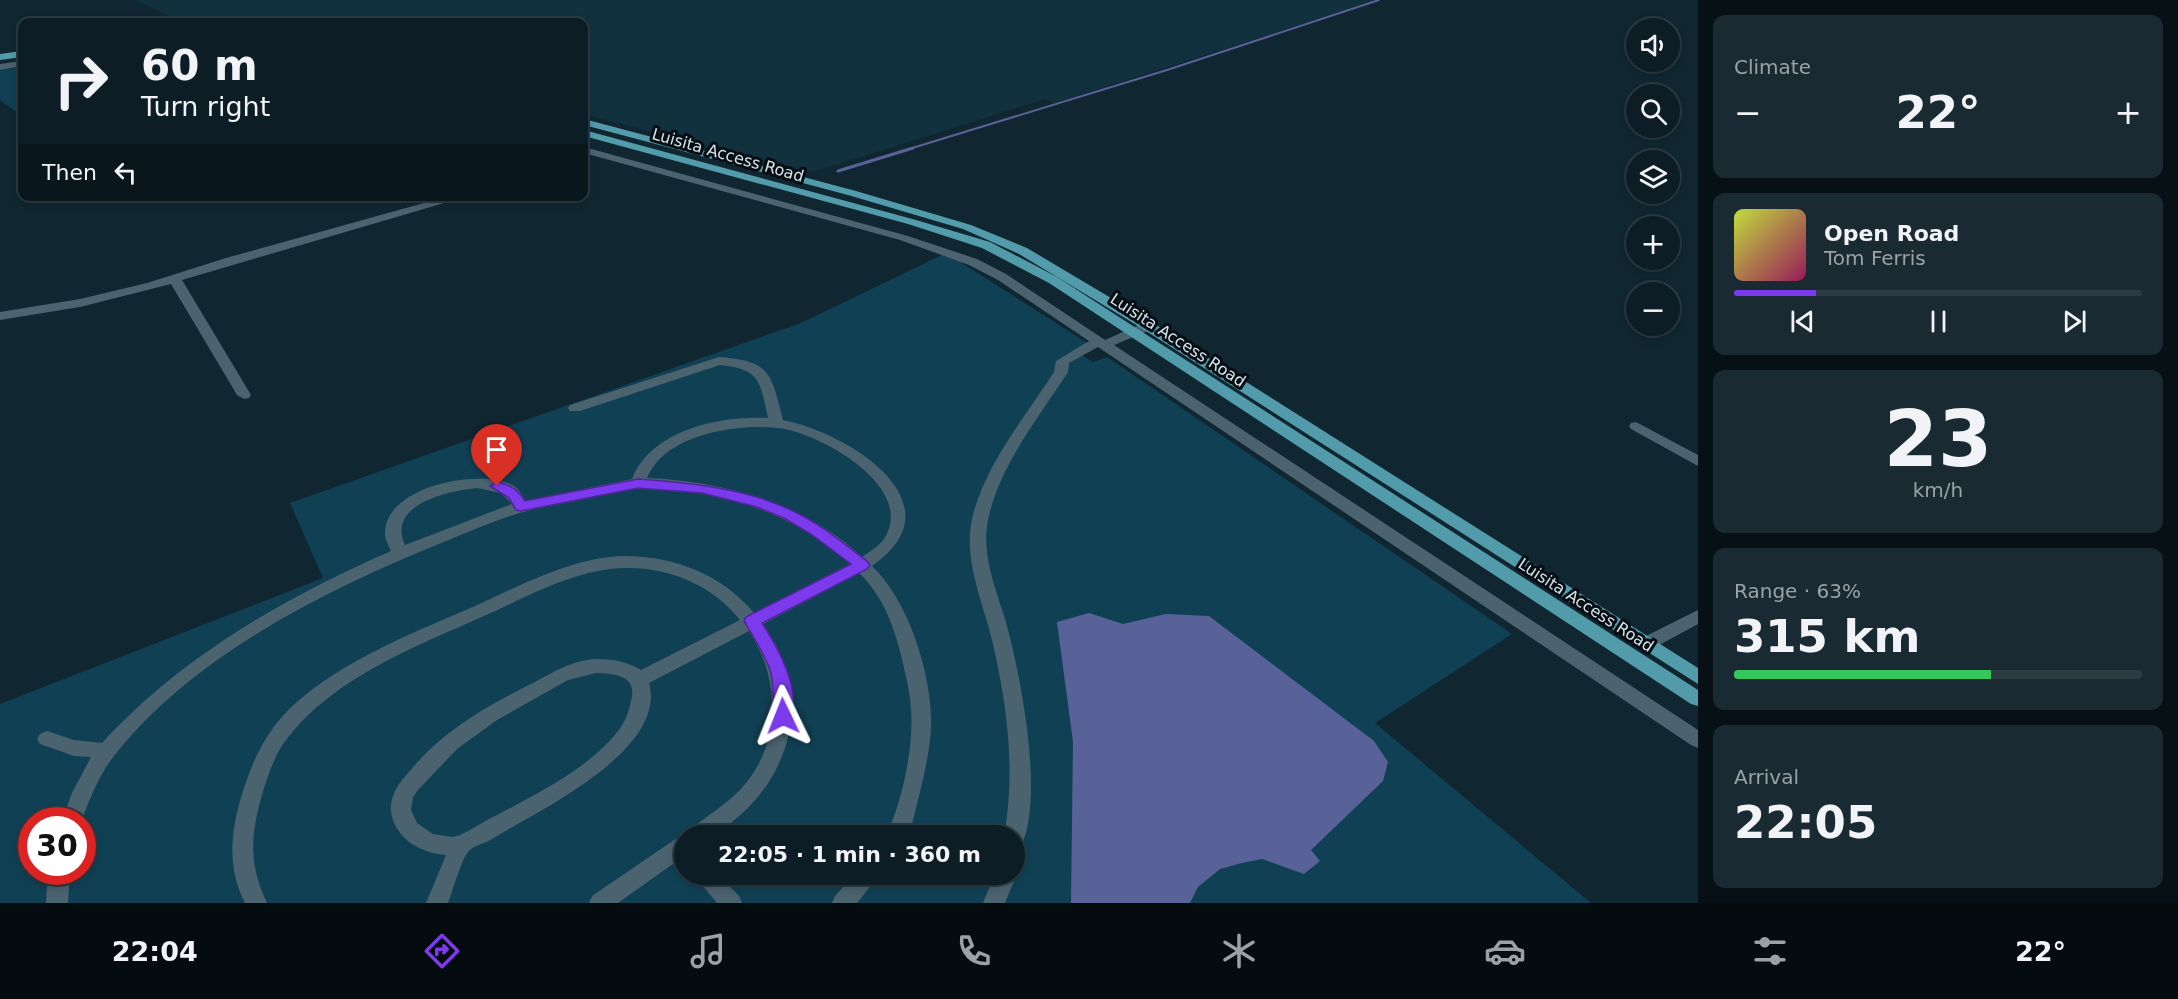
<!DOCTYPE html>
<html lang="en">
<head>
<meta charset="utf-8">
<style>
  :root { --surface:#0c1d25; --page:#1a2a32; --text:#f1f3f6; --muted:#9aa2a7; --line:#2c3b42; --accent:#7c3aed }
  body { margin:0; font-family:"DejaVu Sans",sans-serif; background:var(--page); color:var(--text); height:100vh; display:flex; flex-direction:column; font-size:22px; white-space:nowrap }
  * { box-sizing:border-box; margin:0 }
  p { font-size:20px; color:var(--muted) }
  .icon { flex:none; width:33px; height:33px; fill:none; stroke:currentColor; stroke-width:2; stroke-linecap:round; stroke-linejoin:round }
  .map { position:relative; flex:1; overflow:hidden }
  .drawer { display:flex; flex-direction:column; gap:15px; padding:15px; background:#071014; width:480px }
  .drawer>* { flex:none }
  .top-card { position:absolute; left:18px; top:18px; width:570px; height:183px; border-radius:12px; box-shadow:0 3px 9px #0003,0 0 0 2px var(--line); background:#0c1d25; color:var(--text); overflow:hidden }
  .buttons { position:absolute; left:1626px; top:18px; display:grid; gap:12px }
  .buttons a { display:grid; place-items:center; width:54px; height:54px; border-radius:50%; background:var(--surface); box-shadow:0 3px 9px #0003,0 0 0 2px var(--line); font-size:30px }
  .speed { position:absolute; left:18px; top:807px; display:flex; gap:12px; font-size:30px; font-weight:700; text-align:center }
  .speed>* { display:grid; place-content:center; width:78px; height:78px; border-radius:50%; background:var(--surface); box-shadow:0 3px 9px #0003,0 0 0 2px var(--line); line-height:1 }
  .speed .limit { border:9px solid #d22; background:#fff; color:#111 }
  .pin { position:absolute; display:grid; place-items:center; width:51px; height:51px; color:#fff; margin:-62px -26px; border-radius:50% 50% 50% 0; rotate:-45deg; box-shadow:0 0 6px #0007 }
  .pin .icon { rotate:45deg }
  .me { position:absolute; width:66px; margin:-33px; rotate:358deg; stroke-linejoin:round; filter:drop-shadow(0 0 4px #0008) }
  .turn { display:flex; align-items:center; gap:21px; height:126px; padding:0 24px; font-size:27px }
  .turn .icon { width:78px; height:78px; stroke-width:2.5 }
  .turn b { display:block; font-size:42px; line-height:51px }
  .then { display:flex; align-items:center; height:57px; padding:0 24px; background:#0003; gap:12px; font-size:22px }
  .big { font-size:45px; font-weight:700; line-height:1.1 }
  .drawer .tile { flex:1; display:flex; flex-direction:column; justify-content:center; gap:9px; min-width:0; padding:0 21px; border-radius:12px; background:var(--page) }
  .drawer .dial { align-items:center; gap:0 }
  .dial b { font-size:78px; line-height:1 }
  .song { display:flex; align-items:center; gap:18px }
  .cover { width:72px; height:72px; border-radius:9px; background:linear-gradient(135deg,hsl(70 70% 55%),hsl(330 70% 35%)) }
  .played { height:6px; border-radius:3px; background:linear-gradient(90deg,var(--accent) 20%,var(--line) 20%) }
  .keys { display:flex; justify-content:space-around; direction:ltr }
  .heat { display:flex; justify-content:space-between; align-items:center; font-size:33px; direction:ltr }
  .charge { height:9px; border-radius:4px; background:linear-gradient(90deg,#34c759 63%,var(--line) 0) }
  .trip { position:absolute; left:674px; top:825px; width:351px; height:60px; border-radius:30px; background:var(--surface); box-shadow:0 3px 9px #0003,0 0 0 2px var(--line); font-weight:700; line-height:60px; text-align:center }
  .tab-bar { display:flex; height:96px; justify-content:space-around; align-items:center; background:#050c0f; color:var(--muted) }
  .tab-bar .icon { width:42px; height:42px }
  .tab-bar .on { color:var(--accent) }
  .tab-bar b { font-size:27px; color:var(--text) }
  main { display:flex; flex:1; min-height:0 }
  .map>svg:first-child { display:block }
  .built { fill:#12313f }
  .green { fill:#104054; fill-rule:evenodd }
  .water { fill:#596298 }
  .lines { fill:none; stroke-linecap:round; stroke-linejoin:round }
  .stream-far1 { stroke:#596298; stroke-width:2 }
  .stream { stroke:#596298; stroke-width:3 }
  .minor { fill:#4b626f; fill-rule:evenodd }
  .major { fill:#529baa; fill-rule:evenodd }
  .route { fill:#7c3aed; stroke:#51269a; stroke-width:1.5 }
  .labels { text-anchor:middle; dominant-baseline:central; stroke-width:6; stroke-linejoin:round; paint-order:stroke }
  .street-label { font-size:16px; fill:#d6e3ea; stroke:#060e13 }
</style>
</head>
<body>
<main>
<div class="map">
<svg width="1698" height="903" viewBox="0 0 1698 903">
  <rect width="100%" height="100%" fill="#102731"/>
  <!-- built -->
  <polygon class="built" points="135,0 1378,0 1054,103 1045,99 813,172 794,169 584,114 584,22 183,22"/>
  <!-- green -->
  <g class="green">
    <polygon points="22,67 22,116 0,100 0,70"/>
    <path d="M946,253L1089,344L1077,352L1093,362L1107,357L1512,634L1375,723L1591,903H0V704L323,578L290,503L801,323ZM32,820H82V872H32ZM684,836H1014V874H684Z"/>
  </g>
  <!-- water -->
  <polygon class="water" points="1089,613 1123,624 1166,614 1209,616 1374,741 1388,762 1383,781 1311,850 1320,861 1304,874 1262,859 1242,863 1220,869 1198,887 1190,903 1071,903 1073,742 1057,622"/>
  <g class="lines">
    <!-- stream-far1 -->
    <polyline class="stream-far1" points="909,149 1167,70 1379,0"/>
    <!-- stream -->
    <polyline class="stream" points="838,171 913,148"/>
    <!-- minor -->
    <g class="minor">
      <polygon points="21,61 22,66 0,70 0,64"/>
      <path d="M584,147L908,236L977,259L1006,274L1105,340L1143,323H1153L1155,326L1153,329L1114,345L1698,730V748L1691,745L1098,347L1069,363L1068,372C1039,417 999,466 988,520C981,555 996,589 1006,622C1020,673 1045,798 1021,846L1014,849V836H1004C1016,770 1007,704 992,640C983,602 963,560 972,519C984,466 1025,417 1054,372L1056,361L1089,341L998,280L969,265L900,240L584,153Z"/>
      <polygon points="449,196 468,196 182,280 251,395 249,398 244,399 237,395 171,284 80,307 0,320 0,312 80,299 147,283 226,258"/>
      <path d="M719,357C771,361 771,373 783,420C846,432 963,503 872,566C909,601 933,677 931,728C929,762 919,795 911,828L908,836H886C902,802 914,747 911,709C910,691 905,673 901,655C893,624 883,596 859,573L763,624C777,645 790,669 792,695C795,745 771,792 732,822C726,826 719,833 713,835C706,838 694,836 686,836L689,830C706,817 725,805 740,790C782,745 781,680 749,631L649,683C668,751 537,811 492,839C486,843 472,846 468,852C462,858 452,893 448,903H426L446,855C430,854 411,847 401,834C392,823 388,809 393,796C397,784 406,776 414,766C447,728 489,705 533,683C554,672 572,660 597,659C611,659 629,662 641,670L740,620C712,585 669,567 625,568C575,569 529,596 484,616C415,647 334,677 286,740C273,757 266,781 260,802C250,841 250,867 267,903H245C228,870 230,837 240,801C247,777 256,752 271,731C312,672 410,634 475,606C522,585 572,557 625,556C674,556 723,575 754,613L850,564C797,513 715,488 642,488C621,488 600,496 580,500C563,504 547,505 531,510C502,517 474,530 446,541C329,588 193,655 114,756C99,775 90,798 82,820H62L72,793L91,757L74,756L40,744L37,739L40,734L47,731L74,740L102,743C182,656 284,598 391,551C389,546 385,540 385,534C384,486 481,467 514,486C519,489 522,495 525,501L632,479C651,430 720,415 768,418C760,382 761,369 720,365L580,411H570L568,408L570,405ZM752,427C765,427 777,427 789,430C828,439 916,489 884,539C879,546 869,552 862,557C806,504 723,481 647,478C663,440 715,429 752,427ZM477,488L501,493L512,504L405,545C386,504 449,491 477,488ZM596,673C612,674 635,674 632,696C630,708 627,717 621,727C592,767 540,792 497,815C484,821 473,829 460,835L452,837L433,834L417,823L411,810L413,797L418,790L457,749L497,720L568,680Z"/>
      <polygon points="1636,422 1698,455 1698,466 1631,429 1629,426 1631,423"/>
      <polygon points="1698,610 1698,624 1652,649 1646,651 1640,649 1637,644 1640,639"/>
      <polygon points="684,835 684,856 618,903 589,903 592,896 677,838"/>
      <polygon points="1014,868 1017,874 1005,903 983,903 995,874 1014,874"/>
      <polygon points="48,872 70,872 68,903 46,903"/>
      <polygon points="693,874 718,874 739,896 742,903 717,903"/>
      <polygon points="855,874 880,874 857,903 832,903 835,896"/>
    </g>
    <!-- major -->
    <g class="major">
      <polygon points="22,51 22,57 0,60 0,54"/>
      <polygon points="584,119 856,191 971,225 1027,248 1153,323 1698,668 1698,684 1143,329 1019,254 963,229 848,195 584,125"/>
      <polygon points="584,130 916,220 990,242 1057,277 1698,690 1698,706 1691,704 1049,283 982,248 908,224 584,136"/>
    </g>
  </g>
  <!-- route -->
  <path class="route" d="M638,479C691,483 747,488 795,512C822,525 844,544 867,561L870,565L867,569L762,623C777,646 804,693 789,721L783,723L777,721C773,713 774,686 771,673C765,654 754,638 744,621L746,617L851,564L811,534L784,518L757,507L702,493L638,488L521,511L516,510L509,498L490,486L497,482C511,485 517,489 525,501Z"/>
  <g class="labels">
    <!-- street labels -->
    <g class="street-label">
      <text transform="translate(728 155) rotate(16)">Luisita Access Road</text>
      <text transform="translate(1178 340) rotate(33)">Luisita Access Road</text>
      <text transform="translate(1586 605) rotate(33)">Luisita Access Road</text>
    </g>
  </g>
</svg>
<div class="buttons">
<a><svg class="icon" aria-label="sound" viewBox="0 0 24 24"><path d="M4 9h4l5-4v14l-5-4H4zM17 9q2 3 0 6"/></svg></a>
<a><svg class="icon" aria-label="search" viewBox="0 0 24 24"><circle cx="10" cy="10" r="6"/><path d="M15 15l6 6"/></svg></a>
<a><svg class="icon" aria-label="layers" viewBox="0 0 24 24"><path d="M12 4l9 5-9 5-9-5zM3 14l9 5 9-5"/></svg></a>
<a>+</a>
<a>−</a>
</div>
<div class="speed"><div class="limit">30</div></div>
<div class="pin" style="left:497px;top:486px;background:#d93025"><svg class="icon" aria-label="arrive" viewBox="0 0 24 24"><path d="M6 21V4h12l-3 4 3 4H6"/></svg></div>
<svg class="me" style="left:783px;top:716px" viewBox="-20 -20 40 40"><path d="M0-17L14 15 0 8-14 15z" fill="#7c3aed" stroke="#fff" stroke-width="4"/></svg>
<div class="trip">22:05 · 1 min · 360 m</div>
<div class="top-card">
<div class="turn"><svg class="icon" aria-label="right" viewBox="0 0 24 24"><path d="M7 20v-9h11M14 6l5 5-5 5"/></svg><div><b>60 m</b>Turn right</div></div>
<div class="then">Then<svg class="icon" aria-label="left" viewBox="0 0 24 24"><path d="M17 20v-9H6M10 6l-5 5 5 5"/></svg></div>
</div>
</div>
<section class="drawer">
<div class="tile"><p>Climate</p>
<div class="heat"><a>−</a><b class="big">22°</b><a>+</a></div>
</div>
<div class="tile">
<div class="song"><i class="cover"></i><div><b>Open Road</b><p>Tom Ferris</p></div></div>
<div class="played"></div>
<div class="keys"><svg class="icon" aria-label="previous" viewBox="0 0 24 24"><path d="M18 5L8 12l10 7zM5 5v14"/></svg><svg class="icon" aria-label="pause" viewBox="0 0 24 24"><path d="M8 5v14M16 5v14"/></svg><svg class="icon" aria-label="next" viewBox="0 0 24 24"><path d="M6 5l10 7-10 7zM19 5v14"/></svg></div>
</div>
<div class="tile dial"><b>23</b><p>km/h</p></div>
<div class="tile"><p>Range · 63%</p><b class="big">315 km</b><div class="charge"></div></div>
<div class="tile"><p>Arrival</p><b class="big">22:05</b></div>
</section>
</main>
<nav class="tab-bar">
<b>22:04</b>
<svg class="icon on" aria-label="directions" viewBox="0 0 24 24"><path d="M12 3l9 9-9 9-9-9zM9 14v-3h6M13 9l2 2-2 2"/></svg>
<svg class="icon" aria-label="music" viewBox="0 0 24 24"><path d="M9 18V5l10-2v13"/><circle cx="6" cy="18" r="3"/><circle cx="16" cy="16" r="3"/></svg>
<svg class="icon" aria-label="phone" viewBox="0 0 24 24"><path d="M5 4h4l2 5-3 2q2 4 5 5l2-3 5 2v4C11 20 4 13 5 4z"/></svg>
<svg class="icon" aria-label="climate" viewBox="0 0 24 24"><path d="M12 3v18M4 7l16 10M4 17L20 7"/></svg>
<svg class="icon" aria-label="car" viewBox="0 0 24 24"><path d="M5 17H2v-5l4-1 3-4h7l3 4 3 1v5h-3M9 17h6M6 11h13"/><circle cx="7" cy="17" r="2"/><circle cx="17" cy="17" r="2"/></svg>
<svg class="icon" aria-label="filters" viewBox="0 0 24 24"><path d="M4 7h16M4 17h16"/><circle cx="9" cy="7" r="2"/><circle cx="15" cy="17" r="2"/></svg>
<b>22°</b>
</nav>
</body>
</html>
